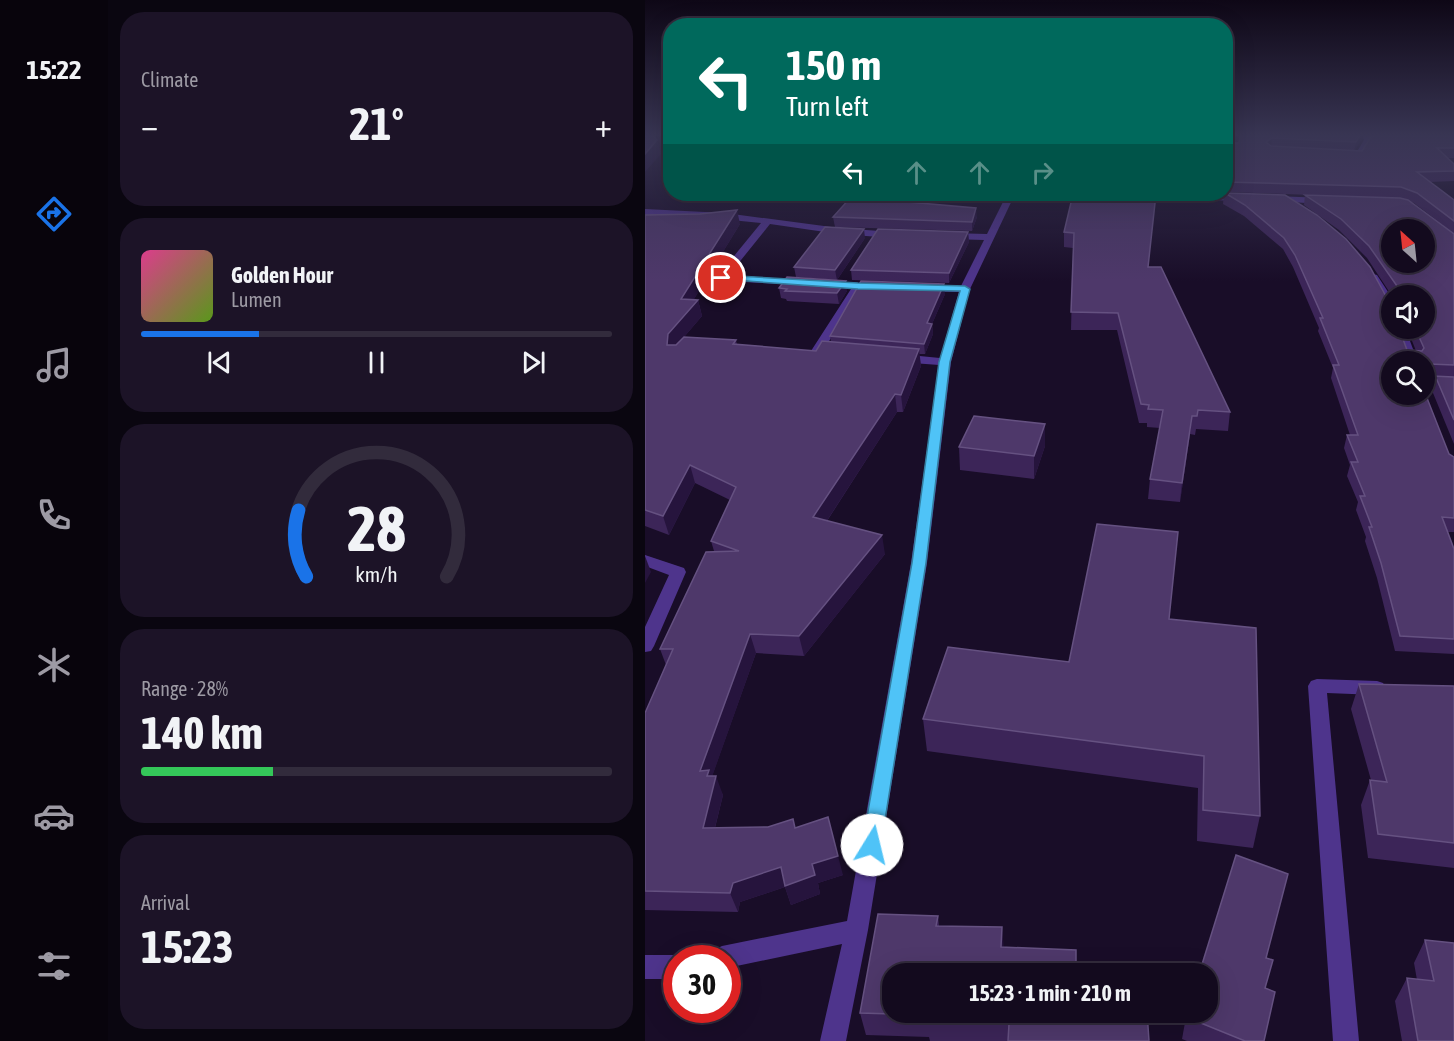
<!DOCTYPE html>
<html lang="en">
<head>
<meta charset="utf-8">
<style>
  :root { --surface:#130a1e; --page:#1c1327; --text:#f1f3f6; --muted:#9d9aa4; --line:#322b3c; --accent:#1a73e8 }
  body { margin:0; font-family:"Asap Condensed",sans-serif; background:var(--page); color:var(--text); height:100vh; display:flex; flex-direction:column; font-size:22px; white-space:nowrap }
  * { box-sizing:border-box; margin:0 }
  p { font-size:20px; color:var(--muted) }
  .icon { flex:none; width:33px; height:33px; fill:none; stroke:currentColor; stroke-width:2; stroke-linecap:round; stroke-linejoin:round }
  .map { position:relative; flex:1; overflow:hidden }
  .sheet { display:flex; flex-direction:column; gap:12px; padding:12px; background:#0a0610; width:537px }
  .sheet>* { flex:none }
  .top-card { position:absolute; left:18px; top:18px; width:570px; height:183px; border-radius:24px; box-shadow:0 6px 24px #0002,0 0 0 2px var(--line); background:#00695c; color:#fff; overflow:hidden }
  .needle { width:39px; rotate:333deg }
  .controls { position:absolute; left:736px; top:219px; display:grid; gap:12px }
  .controls a { display:grid; place-items:center; width:54px; height:54px; border-radius:50%; background:var(--surface); box-shadow:0 6px 24px #0002,0 0 0 2px var(--line); font-size:30px }
  .speed { position:absolute; left:18px; top:945px; display:flex; gap:12px; font-size:30px; font-weight:700; text-align:center }
  .speed>* { display:grid; place-content:center; width:78px; height:78px; border-radius:50%; background:var(--surface); box-shadow:0 6px 24px #0002,0 0 0 2px var(--line); line-height:1 }
  .speed .limit { border:9px solid #d22; background:#fff; color:#111 }
  .pin { position:absolute; display:grid; place-items:center; width:51px; height:51px; color:#fff; margin:-26px; border:3px solid #fff; border-radius:50%; box-shadow:0 2px 6px #0007 }
  .me { position:absolute; width:66px; margin:-33px; rotate:9deg; stroke-linejoin:round; filter:drop-shadow(0 0 4px #0008) }
  .turn { display:flex; align-items:center; gap:21px; height:126px; padding:0 24px; font-size:27px }
  .turn .icon { width:78px; height:78px; stroke-width:2.5 }
  .turn b { display:block; font-size:42px; line-height:51px }
  .lanes { display:flex; align-items:center; height:57px; padding:0 24px; background:#0003; justify-content:center; gap:30px; direction:ltr }
  .lanes .off { opacity:.35 }
  .big { font-size:45px; font-weight:700; line-height:1.1 }
  .sheet .widget { flex:1; display:flex; flex-direction:column; justify-content:center; gap:9px; min-width:0; padding:0 21px; border-radius:24px; background:var(--page) }
  .sheet .dial { align-items:center; gap:0 }
  .dial svg { height:156px; overflow:visible; fill:none; stroke:var(--line); stroke-width:7; stroke-linecap:round; text-anchor:middle }
  .dial text { fill:var(--text); stroke:none }
  .song { display:flex; align-items:center; gap:18px }
  .cover { width:72px; height:72px; border-radius:9px; background:linear-gradient(135deg,hsl(330 70% 55%),hsl(90 70% 35%)) }
  .played { height:6px; border-radius:3px; background:linear-gradient(90deg,var(--accent) 25%,var(--line) 25%) }
  .keys { display:flex; justify-content:space-around; direction:ltr }
  .heat { display:flex; justify-content:space-between; align-items:center; font-size:33px; direction:ltr }
  .charge { height:9px; border-radius:4px; background:linear-gradient(90deg,#34c759 28%,var(--line) 0) }
  .trip { position:absolute; left:237px; top:963px; width:336px; height:60px; border-radius:24px; background:var(--surface); box-shadow:0 6px 24px #0002,0 0 0 2px var(--line); font-weight:700; line-height:60px; text-align:center }
  main { display:flex; flex:1; min-height:0 }
  .menu { display:flex; flex-direction:column; width:108px; justify-content:space-around; align-items:center; background:#08040c; color:var(--muted) }
  .menu .icon { width:42px; height:42px }
  .menu .on { color:var(--accent) }
  .menu b { font-size:27px; color:var(--text) }
  .map>svg:first-child { display:block }
  .lines { fill:none; stroke-linecap:round; stroke-linejoin:round }
  .minor { fill:#4e348c; fill-rule:evenodd }
  .wall { fill:#3c2558; fill-rule:evenodd }
  .shaded-wall { fill:#26143d }
  .building { fill:#4e386a; stroke:#655181; stroke-width:1.5; fill-rule:evenodd }
  .route { fill:#4fc3f7; stroke:#337fa1; stroke-width:1.5 }
</style>
</head>
<body>
<main>
<nav class="menu">
<b>15:22</b>
<svg class="icon on" aria-label="directions" viewBox="0 0 24 24"><path d="M12 3l9 9-9 9-9-9zM9 14v-3h6M13 9l2 2-2 2"/></svg>
<svg class="icon" aria-label="music" viewBox="0 0 24 24"><path d="M9 18V5l10-2v13"/><circle cx="6" cy="18" r="3"/><circle cx="16" cy="16" r="3"/></svg>
<svg class="icon" aria-label="phone" viewBox="0 0 24 24"><path d="M5 4h4l2 5-3 2q2 4 5 5l2-3 5 2v4C11 20 4 13 5 4z"/></svg>
<svg class="icon" aria-label="climate" viewBox="0 0 24 24"><path d="M12 3v18M4 7l16 10M4 17L20 7"/></svg>
<svg class="icon" aria-label="car" viewBox="0 0 24 24"><path d="M5 17H2v-5l4-1 3-4h7l3 4 3 1v5h-3M9 17h6M6 11h13"/><circle cx="7" cy="17" r="2"/><circle cx="17" cy="17" r="2"/></svg>
<svg class="icon" aria-label="filters" viewBox="0 0 24 24"><path d="M4 7h16M4 17h16"/><circle cx="9" cy="7" r="2"/><circle cx="15" cy="17" r="2"/></svg>
</nav>
<section class="sheet">
<div class="widget"><p>Climate</p>
<div class="heat"><a>−</a><b class="big">21°</b><a>+</a></div>
</div>
<div class="widget">
<div class="song"><i class="cover"></i><div><b>Golden Hour</b><p>Lumen</p></div></div>
<div class="played"></div>
<div class="keys"><svg class="icon" aria-label="previous" viewBox="0 0 24 24"><path d="M18 5L8 12l10 7zM5 5v14"/></svg><svg class="icon" aria-label="pause" viewBox="0 0 24 24"><path d="M8 5v14M16 5v14"/></svg><svg class="icon" aria-label="next" viewBox="0 0 24 24"><path d="M6 5l10 7-10 7zM19 5v14"/></svg></div>
</div>
<div class="widget dial"><svg viewBox="0 0 100 80">
<path d="M14 69A42 42 0 1 1 86 69"/>
<path d="M14 69A42 42 0 0 1 10 35" stroke="#1a73e8"/>
<text x="50" y="56" font-size="32" font-weight="700">28</text>
<text x="50" y="72" font-size="11">km/h</text>
</svg></div>
<div class="widget"><p>Range · 28%</p><b class="big">140 km</b><div class="charge"></div></div>
<div class="widget"><p>Arrival</p><b class="big">15:23</b></div>
</section>
<div class="map">
<svg width="809" height="1041" viewBox="0 0 809 1041">
  <rect width="100%" height="100%" fill="#190d28"/>
  <g class="lines">
    <!-- minor -->
    <g class="minor">
      <polygon points="717,135 725,135 727,140 715,159 696,159 696,155 710,155 719,140"/>
      <polygon points="362,194 370,194 325,289 306,362 282,563 223,930 201,1041 175,1041 197,944 82,968 82,958 65,958 69,950 77,946 202,921 266,563 294,365 254,362 248,358 254,354 295,358 314,292 280,291 275,288 280,285 316,286 339,240 305,239 300,236 305,233 342,234"/>
      <path d="M415,194H450C443,199 422,199 415,194Z"/>
      <polygon points="488,194 599,195 603,198 599,201 491,198 488,197"/>
      <polygon points="629,196 680,198 684,201 680,204 626,201 626,197"/>
      <polygon points="0,209 80,213 194,228 248,232 253,235 248,238 194,234 125,224 84,275 157,280 162,283 161,285 76,281 71,278 116,223 66,218 0,215"/>
      <path d="M728,274L732,275L747,298V314C740,312 728,285 723,277Z"/>
      <polygon points="181,281 232,284 237,287 232,290 216,289 178,351 172,355 166,351 206,289 177,286 177,282"/>
      <polygon points="749,328 760,328 773,362 761,362"/>
      <polygon points="780,379 809,380 809,388 780,387"/>
      <polygon points="0,555 39,568 41,572 9,646 6,651 0,652 0,627 24,575 0,566"/>
      <polygon points="672,679 732,681 738,683 741,688 738,693 732,695 682,693 714,1041 688,1041 663,686 666,681"/>
      <polygon points="0,955 32,955 40,958 32,958 32,979 0,979"/>
    </g>
  </g>
  <!-- wall -->
  <g class="wall">
    <path d="M595,135H717L716,140L709,151H717L809,135V158H802L809,164V181L785,182L809,200V444L788,393L783,389L787,377H781L747,362L804,454L809,457V532H803L809,549V654L750,651L732,578L720,541L721,537L711,510L713,502L702,476L705,465L699,448L702,435H705L686,378L688,368L673,331L674,328L648,267L638,249L599,216L578,204L579,194L640,195L747,328L762,350L771,351L762,328H780V296H747L722,258L694,230L659,205L660,195L697,196L580,192V152H583L584,143H594ZM766,202L769,203L798,225Z"/>
    <polygon points="428,194 504,267 585,412 583,431 551,429 550,435 545,434 535,502 503,499 505,479 515,428 502,427 502,423 494,423 472,330 426,330 428,248 419,247 419,232"/>
    <polygon points="0,215 95,224 49,299 53,300 57,316 39,337 91,340 92,345 171,351 186,342 185,336 300,294 287,324 288,334 280,354 274,354 276,366 258,412 252,412 182,521 240,554 159,656 111,653 67,776 78,795 70,828 150,828 198,875 173,883 175,894 146,905 140,887 95,902 93,912 0,910 0,713 21,665 15,649 69,551 66,541 85,500 50,483 24,535 0,526"/>
    <polygon points="188,217 332,217 327,231 190,227"/>
    <polygon points="323,232 324,242 304,283 207,280 206,270"/>
    <polygon points="220,238 192,280 151,277 149,267"/>
    <polygon points="134,288 202,291 194,304 142,301 141,299 136,298"/>
    <polygon points="400,424 400,446 389,479 315,470 314,447"/>
    <polygon points="524,619 615,816 608,848 552,841 553,788 282,751 278,719 424,662"/>
    <polygon points="714,684 809,686 809,868 723,858 716,805 725,780 726,780 706,709"/>
    <polygon points="293,916 294,926 358,948 431,962 502,1012 504,1041 285,1041 284,1037 221,1035 215,1013"/>
    <polygon points="780,940 809,1041 757,1041 750,1001 762,978 772,980 769,963"/>
    <polygon points="621,958 619,1041 542,1041 537,1039 541,1017"/>
  </g>
  <!-- shaded-wall -->
  <g class="shaded-wall">
    <polygon points="715,135 717,135 716,140 709,152 711,142"/>
    <polygon points="627,138 626,148 621,142"/>
    <polygon points="12,140 16,154 0,172 0,154"/>
    <polygon points="331,208 332,217 327,231 327,222"/>
    <polygon points="92,210 95,224 40,314 53,300 57,316 27,351 22,345 23,334 36,299"/>
    <polygon points="219,229 220,238 192,280 190,270"/>
    <polygon points="323,232 324,242 304,283 304,273"/>
    <polygon points="201,281 202,291 194,304 192,293"/>
    <polygon points="299,284 300,294 287,324 288,334 280,354 279,344 282,323"/>
    <polygon points="274,349 276,366 258,412 256,395"/>
    <polygon points="250,394 252,412 172,536 168,517"/>
    <polygon points="547,416 545,434 535,502 537,483"/>
    <polygon points="400,424 400,446 389,479 389,456"/>
    <polygon points="45,465 50,483 24,535 18,516"/>
    <polygon points="237,535 240,554 159,656 154,636"/>
    <polygon points="0,556 6,572 0,583"/>
    <polygon points="105,634 111,653 67,777 71,776 78,795 65,847 58,828 55,771"/>
    <polygon points="193,856 198,875 173,883 175,894 146,905 140,887 95,902 93,912 85,893 88,883 136,867 167,864"/>
    <polygon points="357,927 359,950 356,947"/>
  </g>
  <!-- building -->
  <g class="building">
    <polygon points="0,135 8,135 12,140 0,154"/>
    <polygon points="595,135 715,135 711,142 627,138 621,142 626,146 717,151 727,135 809,135 809,148 792,148 809,164 809,171 772,172 809,200 809,221 772,193 756,187 580,182 580,152 587,153 584,143 594,143"/>
    <path d="M580,193L640,195L672,215L701,239L725,267L743,300L747,302V328H754L762,350L777,351L779,348L770,328H780V296H751L752,286L724,246L696,219L660,195L755,198L763,200L809,234V365L784,364L781,366V379H780V362H747V394H780V393L804,454L809,457V518L797,517L809,549V639L755,636L736,563L724,527H727L715,496H720L706,462H713L702,435H713L688,365H694L675,318H678L650,255L639,238L600,205ZM747,230H780V262H747Z"/>
    <polygon points="428,194 511,194 503,267 516,267 585,412 553,410 552,416 547,416 537,483 505,479 518,410 503,409 504,405 496,404 473,313 426,312 429,233 419,232"/>
    <polygon points="206,197 331,208 327,222 188,217"/>
    <polygon points="92,210 36,299 53,300 23,334 22,345 31,345 39,337 91,340 88,344 171,351 177,341 274,349 256,395 250,394 168,517 237,535 154,636 105,634 55,771 64,770 62,776 71,776 58,828 123,827 148,819 150,828 183,817 193,856 167,864 170,875 140,886 136,867 88,883 85,893 0,891 0,713 28,649 15,649 61,552 94,551 66,541 91,487 45,465 18,516 0,510 0,215 55,214"/>
    <polygon points="180,227 219,229 190,270 149,267"/>
    <polygon points="233,229 323,232 304,273 206,270"/>
    <polygon points="142,277 201,281 192,293 140,291 142,289 134,288"/>
    <polygon points="216,281 299,284 282,323 287,324 279,344 185,336"/>
    <polygon points="787,376 809,377 809,420 792,380"/>
    <polygon points="329,416 400,424 389,456 314,447"/>
    <polygon points="452,524 533,532 524,619 611,628 615,816 558,810 559,756 278,719 303,647 424,662"/>
    <polygon points="714,684 809,686 809,843 733,834 725,780 742,782"/>
    <polygon points="591,855 643,874 621,958 628,960 620,988 630,992 619,1041 600,1041 541,1017 542,1012 562,1012 562,974 554,974"/>
    <polygon points="233,914 293,916 291,926 357,927 356,947 431,950 431,962 500,963 500,974 248,974 248,1012 502,1012 504,1041 363,1041 364,1024 281,1022 282,1015 215,1013"/>
    <polygon points="780,940 809,943 809,1041 773,1041 762,978 789,981"/>
  </g>
  <!-- sky -->
  <linearGradient id="sky" x2="0" y2="1"><stop stop-color="#0e0716"/><stop offset="0.48" stop-color="#383553"/><stop offset="1" stop-color="#383553" stop-opacity="0"/></linearGradient>
  <rect width="809" height="281" fill="url(#sky)"/>
  <!-- route -->
  <polygon class="route" points="76,275 213,283 320,286 325,289 305,362 281,563 236,845 234,851 227,854 220,851 217,845 267,563 294,362 315,291 213,289 73,279 73,276"/>
</svg>
<div class="controls">
<a><svg class="needle" viewBox="-14 -14 28 28"><path d="M0-13l5 13h-10z" fill="#e53935"/><path d="M0 13l5-13h-10z" fill="#9d9aa4"/></svg></a>
<a><svg class="icon" aria-label="sound" viewBox="0 0 24 24"><path d="M4 9h4l5-4v14l-5-4H4zM17 9q2 3 0 6"/></svg></a>
<a><svg class="icon" aria-label="search" viewBox="0 0 24 24"><circle cx="10" cy="10" r="6"/><path d="M15 15l6 6"/></svg></a>
</div>
<div class="speed"><div class="limit">30</div></div>
<div class="pin" style="left:76px;top:278px;background:#d93025"><svg class="icon" aria-label="arrive" viewBox="0 0 24 24"><path d="M6 21V4h12l-3 4 3 4H6"/></svg></div>
<svg class="me" style="left:227px;top:845px" viewBox="-20 -20 40 40"><circle r="19" fill="#fff"/><path d="M0-13L10 11 0 6-10 11z" fill="#4fc3f7"/></svg>
<div class="trip">15:23 · 1 min · 210 m</div>
<div class="top-card">
<div class="turn"><svg class="icon" aria-label="left" viewBox="0 0 24 24"><path d="M17 20v-9H6M10 6l-5 5 5 5"/></svg><div><b>150 m</b>Turn left</div></div>
<div class="lanes"><svg class="icon" aria-label="left" viewBox="0 0 24 24"><path d="M17 20v-9H6M10 6l-5 5 5 5"/></svg><svg class="icon off" aria-label="ahead" viewBox="0 0 24 24"><path d="M12 20V5M6 11l6-6 6 6"/></svg><svg class="icon off" aria-label="ahead" viewBox="0 0 24 24"><path d="M12 20V5M6 11l6-6 6 6"/></svg><svg class="icon off" aria-label="right" viewBox="0 0 24 24"><path d="M7 20v-9h11M14 6l5 5-5 5"/></svg></div>
</div>
</div>
</main>
</body>
</html>
